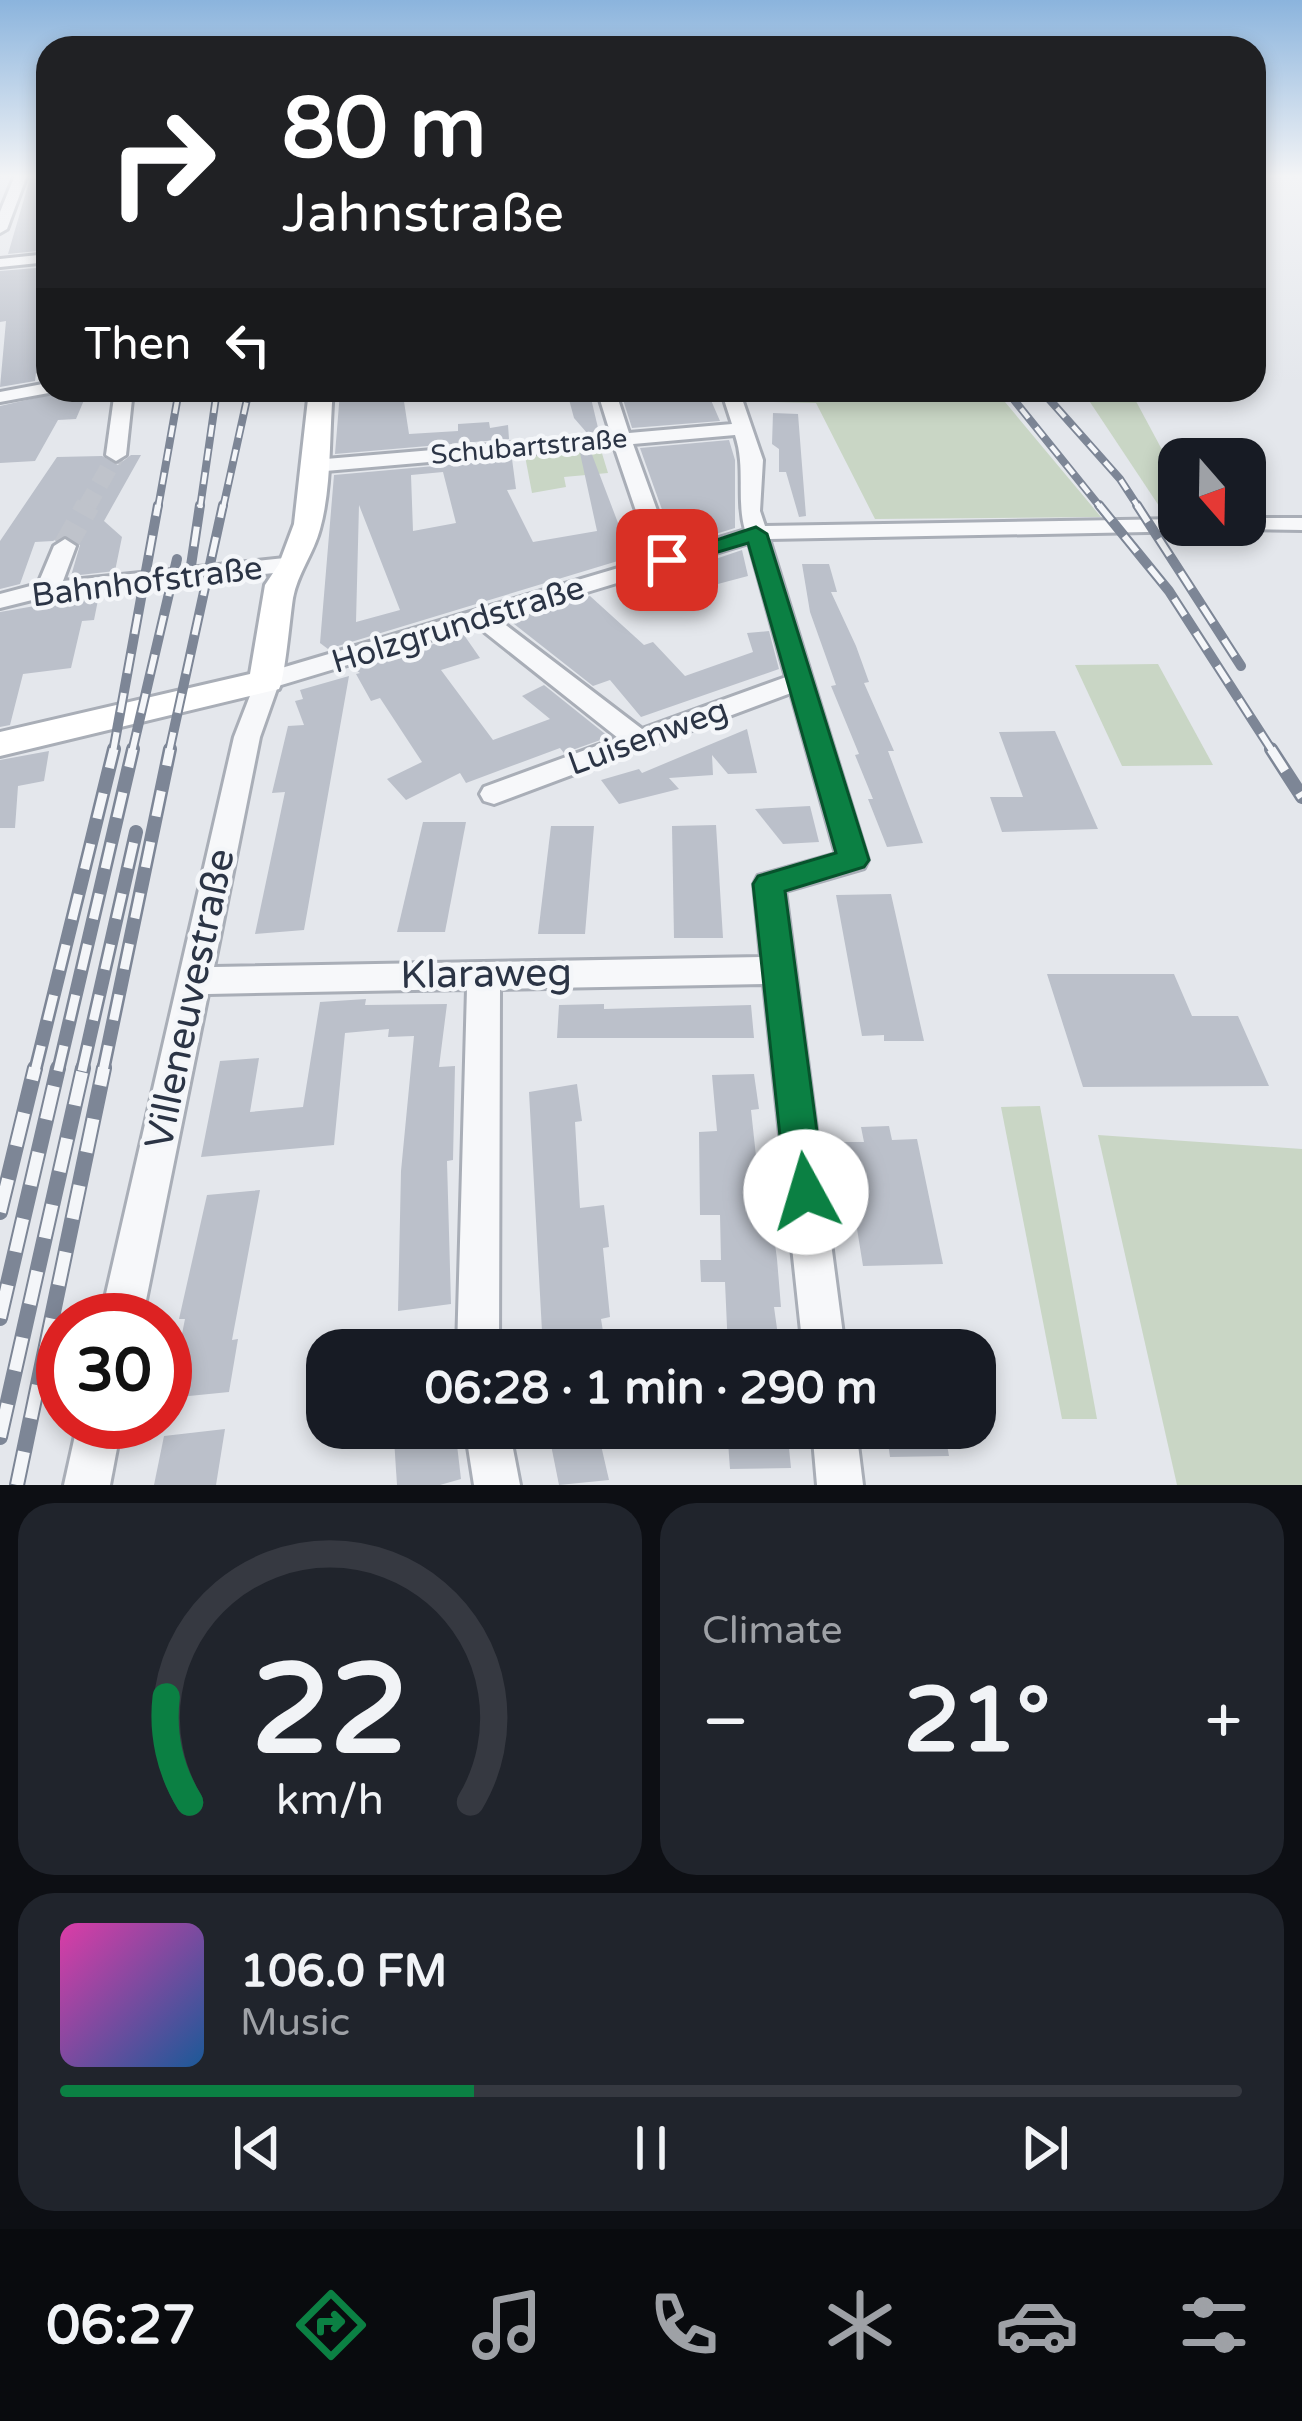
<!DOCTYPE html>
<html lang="en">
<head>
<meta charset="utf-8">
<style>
  :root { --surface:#171b24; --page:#20242c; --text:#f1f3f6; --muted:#9ea1a6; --line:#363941; --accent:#0b8043 }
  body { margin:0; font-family:"Varela Round",sans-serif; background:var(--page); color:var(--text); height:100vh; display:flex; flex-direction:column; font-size:45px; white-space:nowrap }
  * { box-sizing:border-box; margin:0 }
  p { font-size:39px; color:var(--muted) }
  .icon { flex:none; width:66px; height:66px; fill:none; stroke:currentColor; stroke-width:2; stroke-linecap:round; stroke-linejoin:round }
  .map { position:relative; height:1485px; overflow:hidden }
  .side { display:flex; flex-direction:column; gap:18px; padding:18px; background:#0d0f14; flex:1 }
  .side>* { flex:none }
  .guide { position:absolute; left:36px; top:36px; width:1230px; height:366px; border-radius:36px; box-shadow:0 6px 18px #0003; background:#202124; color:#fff; overflow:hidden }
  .needle { width:78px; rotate:160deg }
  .tools { position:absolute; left:1158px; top:438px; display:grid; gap:24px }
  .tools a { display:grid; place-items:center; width:108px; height:108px; border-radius:24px; background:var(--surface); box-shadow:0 6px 18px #0003; font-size:60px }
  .speed { position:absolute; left:36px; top:1293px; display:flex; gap:24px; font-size:60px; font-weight:700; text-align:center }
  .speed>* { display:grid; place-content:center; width:156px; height:156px; border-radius:50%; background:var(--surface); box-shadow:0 6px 18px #0003; line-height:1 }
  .speed .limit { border:18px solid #d22; background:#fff; color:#111 }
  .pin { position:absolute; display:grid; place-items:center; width:102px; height:102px; color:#fff; margin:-51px; border-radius:24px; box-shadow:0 6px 18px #0006 }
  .me { position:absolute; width:132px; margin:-66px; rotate:354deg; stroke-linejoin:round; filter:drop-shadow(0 0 9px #0008) }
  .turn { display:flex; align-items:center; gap:42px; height:252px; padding:0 48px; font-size:54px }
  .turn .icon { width:156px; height:156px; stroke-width:2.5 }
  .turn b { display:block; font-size:84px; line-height:102px }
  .then { display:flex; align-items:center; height:114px; padding:0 48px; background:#0003; gap:24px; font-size:45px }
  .big { font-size:90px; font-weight:700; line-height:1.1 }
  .side .tile { flex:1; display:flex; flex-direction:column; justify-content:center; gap:18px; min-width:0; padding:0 42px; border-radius:36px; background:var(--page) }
  .side .dial { align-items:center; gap:0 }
  .dial svg { height:312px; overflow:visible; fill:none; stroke:var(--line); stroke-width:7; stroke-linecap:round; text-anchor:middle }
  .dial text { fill:var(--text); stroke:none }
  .song { display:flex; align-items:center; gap:36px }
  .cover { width:144px; height:144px; border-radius:18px; background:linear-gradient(135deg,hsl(320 70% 55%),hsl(210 70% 35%)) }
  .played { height:12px; border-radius:6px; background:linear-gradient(90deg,var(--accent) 35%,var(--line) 35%) }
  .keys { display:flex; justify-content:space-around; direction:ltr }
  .heat { display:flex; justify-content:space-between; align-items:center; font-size:66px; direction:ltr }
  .side .tiles { flex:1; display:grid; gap:18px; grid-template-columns:1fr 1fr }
  .tile:last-child { grid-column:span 2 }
  .trip { position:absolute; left:306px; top:1329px; width:690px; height:120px; border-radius:36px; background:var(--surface); box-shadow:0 6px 18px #0003; font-weight:700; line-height:120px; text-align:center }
  .menu { display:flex; height:192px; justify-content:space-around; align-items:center; background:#090b0e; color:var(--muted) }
  .menu .icon { width:84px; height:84px }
  .menu .current { color:var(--accent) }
  .menu b { font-size:54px; color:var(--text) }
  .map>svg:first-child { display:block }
  .green { fill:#c9d6c5 }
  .building { fill:#bbc0ca; fill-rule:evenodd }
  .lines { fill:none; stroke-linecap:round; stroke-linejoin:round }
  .street-tunnel-far1 { stroke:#bfc3cb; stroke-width:18; stroke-dasharray:18 9; stroke-linecap:butt }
  .street-tunnel { stroke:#bfc3cb; stroke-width:24; stroke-dasharray:24 12; stroke-linecap:butt }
  .street-casing { stroke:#a9aeb7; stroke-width:6 }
  .secondary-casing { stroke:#a9aeb7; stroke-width:6 }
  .street { fill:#f7f8fa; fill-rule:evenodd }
  .secondary { fill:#fff; fill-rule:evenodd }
  .rail-far3-casing { stroke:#7d8696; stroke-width:8 }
  .rail-far2-casing { stroke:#7d8696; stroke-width:10 }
  .rail-far1-casing { stroke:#7d8696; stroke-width:14 }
  .rail-casing { stroke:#7d8696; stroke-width:16 }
  .rail-far3 { stroke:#f4f6f9; stroke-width:4.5; stroke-dasharray:12; stroke-linecap:butt }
  .rail-far2 { stroke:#f4f6f9; stroke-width:6; stroke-dasharray:20; stroke-linecap:butt }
  .rail-far1 { stroke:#f4f6f9; stroke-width:9; stroke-dasharray:26; stroke-linecap:butt }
  .rail { stroke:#f4f6f9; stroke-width:12; stroke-dasharray:34; stroke-linecap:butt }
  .route { fill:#0b8043; stroke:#07532c; stroke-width:3 }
  .labels { text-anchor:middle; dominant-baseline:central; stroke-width:9; stroke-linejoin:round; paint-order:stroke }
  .far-street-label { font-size:27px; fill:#2b3445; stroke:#f4f6f9 }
  .street-label { font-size:33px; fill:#2b3445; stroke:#f4f6f9 }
  .near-street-label { font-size:39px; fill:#2b3445; stroke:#f4f6f9 }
</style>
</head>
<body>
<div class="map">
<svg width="1302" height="1485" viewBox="0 0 1302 1485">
  <rect width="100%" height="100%" fill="#e4e7ec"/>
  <!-- green -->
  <g class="green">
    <polygon points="774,390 995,390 1101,517 875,519 816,403 773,402"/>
    <polygon points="1082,390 1130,390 1175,474 1179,515 1165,515"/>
    <polygon points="601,450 608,473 564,477 566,487 532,493 525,456"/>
    <polygon points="1158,664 1213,765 1122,766 1075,665"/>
    <polygon points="1040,1106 1097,1419 1062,1419 1001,1107"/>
    <polygon points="1098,1135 1302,1149 1302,1485 1177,1485"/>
  </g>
  <!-- building -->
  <g class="building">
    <polygon points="31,175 48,175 48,250 8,254"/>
    <polygon points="48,267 48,316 43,317 35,381 0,387 6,321 0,322 0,271"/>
    <polygon points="71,390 70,394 87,393 76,419 58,420 35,461 0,463 0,406"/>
    <polygon points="366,390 365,399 403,395 409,434 458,431 458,424 489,422 490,428 508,425 509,439 335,454 340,392"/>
    <polygon points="589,390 599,432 587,433 574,418 567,392"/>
    <polygon points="620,390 648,390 654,402 710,398 720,421 632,428"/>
    <polygon points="773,413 798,414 806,516 799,517 786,472 779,472 779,449 772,444"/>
    <polygon points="729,440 735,460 735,528 680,545 670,532 640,448"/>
    <path d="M591,452L631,557L328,649L320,643L334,475L512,459L516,489L507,490L533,542L597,531L580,453ZM443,472L456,523L413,531L411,475ZM359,505L400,610L356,622Z"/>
    <polygon points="131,455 141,455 104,521 122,537 115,571 71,576 80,545 63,535 53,541 35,542 20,584 0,589 0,541 57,457 102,456 118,465"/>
    <polygon points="742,550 748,576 699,589 680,571"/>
    <polygon points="802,564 829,564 837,592 831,592 856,646 869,682 864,683 894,751 888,751 923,843 887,847 868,799 873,799 855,755 859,754 831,686 836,685 810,612"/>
    <polygon points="99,595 94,620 82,621 71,668 23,674 10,725 0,727 0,612"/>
    <polygon points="590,596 644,645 653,642 685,676 753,652 747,633 769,631 779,669 641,717 610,680 593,686 509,620"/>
    <polygon points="464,635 480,658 441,670 493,740 550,719 522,696 544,685 609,737 564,753 560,748 466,783 460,773 406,800 387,779 422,762 380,698 371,701 356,674 360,673 353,668"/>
    <polygon points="349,676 304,930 255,934 285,792 272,793 288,726 304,725 295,701 303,699 300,690"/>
    <polygon points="747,729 757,773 728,774 712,755 713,775 669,778 679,789 619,804 601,780 639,769 642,773"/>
    <polygon points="1055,731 1098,829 1002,832 990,797 1023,797 999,732"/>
    <polygon points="49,751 44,781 18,786 15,828 0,828 0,760"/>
    <polygon points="810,806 819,842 783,844 755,809"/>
    <polygon points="423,822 466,822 445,932 397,932"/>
    <polygon points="716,825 723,938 674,938 672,826"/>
    <polygon points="551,826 594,826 585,934 538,934"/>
    <polygon points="891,894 924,1041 884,1041 884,1035 862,1036 836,895"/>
    <polygon points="1047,974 1174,974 1192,1016 1238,1016 1269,1086 1083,1087"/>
    <polygon points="366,999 365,1005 447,1004 439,1067 455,1066 453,1160 447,1161 451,1304 398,1311 401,1171 414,1036 388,1037 389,1029 345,1033 334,1145 201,1157 220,1061 259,1058 250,1112 303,1107 320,1002"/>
    <polygon points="604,1004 604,1009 751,1005 754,1038 557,1038 559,1005"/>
    <polygon points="754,1074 759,1109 751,1110 760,1193 768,1193 777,1259 781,1307 774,1307 780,1350 728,1350 725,1282 701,1282 700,1260 721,1260 720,1215 700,1215 699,1132 717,1131 712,1075"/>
    <polygon points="577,1084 582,1121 575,1122 580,1208 604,1205 609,1247 603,1248 610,1317 601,1319 606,1350 543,1350 529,1092"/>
    <polygon points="889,1126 892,1140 917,1139 943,1264 863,1266 843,1142 864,1142 861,1127"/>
    <polygon points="260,1190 232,1340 238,1339 229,1392 169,1398 185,1319 179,1319 207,1195"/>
    <polygon points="435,1428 455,1428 461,1479 440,1485 397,1485 394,1439"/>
    <polygon points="587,1428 597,1428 609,1480 559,1485 550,1440"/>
    <polygon points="727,1428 787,1428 791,1468 730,1469"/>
    <polygon points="886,1428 944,1428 949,1456 890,1457"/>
    <polygon points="225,1429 216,1485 154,1485 164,1436"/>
  </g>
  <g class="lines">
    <!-- street-tunnel-far1 -->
    <polyline class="street-tunnel-far1" points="86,508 116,455"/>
    <!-- street-tunnel -->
    <polyline class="street-tunnel" points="65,546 88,505"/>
    <!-- street casing -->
    <g class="street-casing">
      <g id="street">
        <polygon points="15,175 27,175 7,229 0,233 0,212"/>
        <polygon points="48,254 48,262 0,267 0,259"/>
        <polygon points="48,383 48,390 54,392 0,402 0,392"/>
        <polygon points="115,390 133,390 126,455 116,461 106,455"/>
        <path d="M597,390H615L629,433L732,424L721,390H739L763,460L760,511L765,526L1179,519V525H1210L1199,531L769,539L868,860L864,868L785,891L845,1350H803L764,984L500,989L499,1350H457L467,989L208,994L142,1320H100L234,737L258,675L652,558L614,446L314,472L304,466L314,460L611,435ZM735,435C746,468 736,498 745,530L672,552L633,444ZM749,543L786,677L642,729L498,619ZM477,626L618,738L484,787L480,794L484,801L494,804L791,693L836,854L758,876L754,884L761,957L214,967L260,737L278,686Z"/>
        <polygon points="1245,518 1302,518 1302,530 1237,529 1235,525 1245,525"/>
        <polygon points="65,539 76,546 63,581 294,557 305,564 294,571 48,596 0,608 0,594 38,584 54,546"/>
        <polygon points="78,1422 122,1422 110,1485 64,1485"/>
        <polygon points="465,1428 509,1428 520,1485 474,1485"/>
        <polygon points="812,1428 856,1428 863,1485 817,1485"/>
      </g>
    </g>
    <!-- secondary casing -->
    <g class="secondary-casing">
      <path id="secondary" d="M309,390H333C329,434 332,486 320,529C314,553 297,574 293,598C290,616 285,679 279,689L0,756V732L250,674L265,585L279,564L294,524Z"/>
    </g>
    <!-- street -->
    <use href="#street" class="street"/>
    <!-- secondary -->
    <use href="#secondary" class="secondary"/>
    <!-- rail-far3 casing -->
    <g class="rail-far3-casing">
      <g id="rail-far3">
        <polyline points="1006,390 1101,508"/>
        <polyline points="1041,390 1120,479 1139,508"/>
        <polyline points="158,508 179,390"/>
        <polyline points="200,508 217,390"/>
        <polyline points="223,508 249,390"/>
      </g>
    </g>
    <!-- rail-far2 casing -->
    <g class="rail-far2-casing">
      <g id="rail-far2">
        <polyline points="1099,505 1169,591 1273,752"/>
        <polyline points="1137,505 1241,666"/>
        <polyline points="188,586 200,505"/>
        <polyline points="113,752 158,505"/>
        <polyline points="132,752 177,559"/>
        <polyline points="169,752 223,505"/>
      </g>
    </g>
    <!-- rail-far1 casing -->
    <g class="rail-far1-casing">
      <g id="rail-far1">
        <polyline points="1271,749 1302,797"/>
        <polyline points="35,1071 114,749"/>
        <polyline points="58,1071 133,749"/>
        <polyline points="82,1071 136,832"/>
        <polyline points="103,1071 170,749"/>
      </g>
    </g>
    <!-- rail casing -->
    <g class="rail-casing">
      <g id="rail">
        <polyline points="0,1212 35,1068"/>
        <polyline points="0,1318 58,1068"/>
        <polyline points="0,1437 83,1068"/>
        <polyline points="17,1485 104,1068"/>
      </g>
    </g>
    <!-- rail-far3 -->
    <use href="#rail-far3" class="rail-far3"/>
    <!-- rail-far2 -->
    <use href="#rail-far2" class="rail-far2"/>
    <!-- rail-far1 -->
    <use href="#rail-far1" class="rail-far1"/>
    <!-- rail -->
    <use href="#rail" class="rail"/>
  </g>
  <!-- sky -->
  <linearGradient id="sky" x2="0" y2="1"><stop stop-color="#8bb4dd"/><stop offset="0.46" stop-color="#f3f4f6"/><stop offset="1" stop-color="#f3f4f6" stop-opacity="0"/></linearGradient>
  <rect width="1302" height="383" fill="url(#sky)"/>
  <!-- route -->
  <polygon class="route" points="756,527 767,534 869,860 864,867 785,891 825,1192 820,1205 806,1211 792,1205 786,1192 753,884 758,876 836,853 748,543 667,567 656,560"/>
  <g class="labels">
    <!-- far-street labels -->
    <g class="far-street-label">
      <text transform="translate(529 447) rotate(-5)">Schubartstraße</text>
    </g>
    <!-- street labels -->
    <g class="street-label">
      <text transform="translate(147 582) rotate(-7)">Bahnhofstraße</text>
      <text transform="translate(458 625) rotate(-17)">Holzgrundstraße</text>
      <text transform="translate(648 737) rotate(-20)">Luisenweg</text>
    </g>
    <!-- near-street labels -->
    <g class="near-street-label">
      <text transform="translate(486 974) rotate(-1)">Klaraweg</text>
      <text transform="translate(190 999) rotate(-78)">Villeneuvestraße</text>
    </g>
  </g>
</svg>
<div class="tools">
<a><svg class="needle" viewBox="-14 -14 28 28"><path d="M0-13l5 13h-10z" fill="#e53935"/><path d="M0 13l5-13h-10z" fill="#9ea1a6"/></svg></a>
</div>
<div class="speed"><div class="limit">30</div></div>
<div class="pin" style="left:667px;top:560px;background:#d93025"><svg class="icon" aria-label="arrive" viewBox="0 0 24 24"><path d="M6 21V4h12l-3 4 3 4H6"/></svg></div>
<svg class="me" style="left:806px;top:1192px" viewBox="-20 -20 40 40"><circle r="19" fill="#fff"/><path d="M0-13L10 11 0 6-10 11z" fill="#0b8043"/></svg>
<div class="trip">06:28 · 1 min · 290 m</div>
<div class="guide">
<div class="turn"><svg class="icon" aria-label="right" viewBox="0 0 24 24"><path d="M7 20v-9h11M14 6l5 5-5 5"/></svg><div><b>80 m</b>Jahnstraße</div></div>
<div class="then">Then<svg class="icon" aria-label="left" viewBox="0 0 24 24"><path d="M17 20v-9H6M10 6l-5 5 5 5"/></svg></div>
</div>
</div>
<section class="side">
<div class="tiles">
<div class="tile dial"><svg viewBox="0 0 100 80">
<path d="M14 69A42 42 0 1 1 86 69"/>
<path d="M14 69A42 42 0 0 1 8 42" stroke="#0b8043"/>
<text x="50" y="56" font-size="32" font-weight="700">22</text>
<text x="50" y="72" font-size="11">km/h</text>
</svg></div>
<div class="tile"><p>Climate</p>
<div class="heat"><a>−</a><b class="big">21°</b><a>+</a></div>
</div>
<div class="tile">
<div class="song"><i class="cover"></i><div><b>106.0 FM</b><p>Music</p></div></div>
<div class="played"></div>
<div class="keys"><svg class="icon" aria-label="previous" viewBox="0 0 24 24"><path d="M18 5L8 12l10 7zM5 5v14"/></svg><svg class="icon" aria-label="pause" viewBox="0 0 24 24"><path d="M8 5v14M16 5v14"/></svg><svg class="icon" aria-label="next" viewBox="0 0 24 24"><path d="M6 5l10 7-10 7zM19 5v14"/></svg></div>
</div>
</div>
</section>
<nav class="menu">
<b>06:27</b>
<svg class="icon current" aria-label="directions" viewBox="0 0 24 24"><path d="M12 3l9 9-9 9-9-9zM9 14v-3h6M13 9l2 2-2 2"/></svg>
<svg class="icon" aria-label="music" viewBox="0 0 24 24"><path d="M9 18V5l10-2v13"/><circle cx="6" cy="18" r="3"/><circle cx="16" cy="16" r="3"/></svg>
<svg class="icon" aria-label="phone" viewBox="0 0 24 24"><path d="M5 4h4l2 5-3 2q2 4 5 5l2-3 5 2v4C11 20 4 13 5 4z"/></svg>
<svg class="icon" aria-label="climate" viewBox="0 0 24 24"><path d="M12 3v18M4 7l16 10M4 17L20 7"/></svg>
<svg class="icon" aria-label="car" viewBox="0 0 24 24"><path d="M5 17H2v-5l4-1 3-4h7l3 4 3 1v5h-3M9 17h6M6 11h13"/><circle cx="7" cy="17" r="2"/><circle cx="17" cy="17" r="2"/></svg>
<svg class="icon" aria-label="filters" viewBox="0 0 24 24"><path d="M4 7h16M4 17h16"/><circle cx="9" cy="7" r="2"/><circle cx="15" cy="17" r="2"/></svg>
</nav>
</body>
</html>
